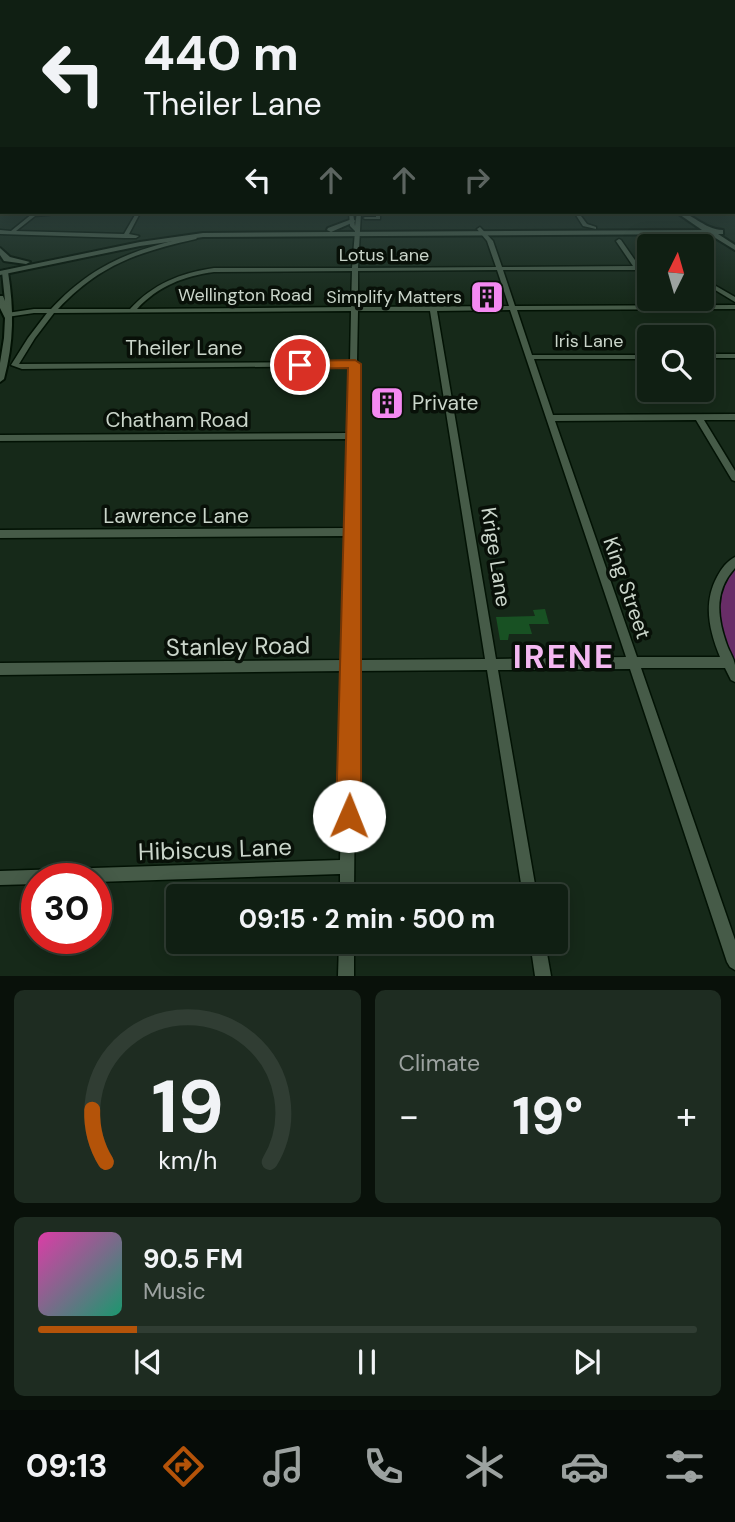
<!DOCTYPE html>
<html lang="en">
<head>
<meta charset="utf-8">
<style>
  :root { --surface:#101f13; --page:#1e2c21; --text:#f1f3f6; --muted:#9ca2a0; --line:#303d33; --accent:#b45309 }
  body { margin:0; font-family:"DM Sans",sans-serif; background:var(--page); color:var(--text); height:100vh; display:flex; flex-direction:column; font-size:26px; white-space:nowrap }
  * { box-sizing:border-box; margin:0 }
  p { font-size:23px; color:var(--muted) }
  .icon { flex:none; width:38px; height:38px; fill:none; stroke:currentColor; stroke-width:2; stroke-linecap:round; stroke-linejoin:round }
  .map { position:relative; height:976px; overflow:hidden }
  .side { display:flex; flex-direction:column; gap:14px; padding:14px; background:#09110a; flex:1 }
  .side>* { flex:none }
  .banner { position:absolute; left:0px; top:0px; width:735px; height:214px; box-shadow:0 4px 18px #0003,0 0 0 2px var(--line); background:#101f13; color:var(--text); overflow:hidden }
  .needle { width:46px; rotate:5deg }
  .fabs { position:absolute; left:637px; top:234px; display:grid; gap:14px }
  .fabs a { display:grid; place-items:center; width:77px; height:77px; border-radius:7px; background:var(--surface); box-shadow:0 4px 18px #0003,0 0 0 2px var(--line); font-size:35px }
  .speed { position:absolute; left:21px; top:863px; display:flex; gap:14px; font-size:35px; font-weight:700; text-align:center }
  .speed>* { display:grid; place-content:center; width:91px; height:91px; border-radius:50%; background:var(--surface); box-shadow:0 4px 18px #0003,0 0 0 2px var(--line); line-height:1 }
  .speed .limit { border:10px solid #d22; background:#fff; color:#111 }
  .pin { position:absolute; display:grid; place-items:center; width:60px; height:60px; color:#fff; margin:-30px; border:4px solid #fff; border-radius:50%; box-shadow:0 2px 7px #0007 }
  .me { position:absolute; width:77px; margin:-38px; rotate:1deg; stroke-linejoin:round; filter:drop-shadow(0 0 5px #0008) }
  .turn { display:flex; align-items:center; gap:24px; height:147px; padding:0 28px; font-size:32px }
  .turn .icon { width:91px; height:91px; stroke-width:2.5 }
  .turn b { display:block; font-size:49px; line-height:60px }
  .lanes { display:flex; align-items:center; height:66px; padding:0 28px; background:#0003; justify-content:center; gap:35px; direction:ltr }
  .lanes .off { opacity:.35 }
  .big { font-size:52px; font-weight:700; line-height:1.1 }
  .side .tile { flex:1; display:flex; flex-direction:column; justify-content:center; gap:10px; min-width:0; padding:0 24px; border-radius:10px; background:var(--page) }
  .side .dial { align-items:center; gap:0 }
  .dial svg { height:182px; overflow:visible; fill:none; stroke:var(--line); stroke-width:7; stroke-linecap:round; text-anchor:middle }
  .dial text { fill:var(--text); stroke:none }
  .song { display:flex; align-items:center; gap:21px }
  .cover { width:84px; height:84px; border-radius:10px; background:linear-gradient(135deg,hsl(320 70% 55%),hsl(160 70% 35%)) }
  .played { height:7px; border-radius:4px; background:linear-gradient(90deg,var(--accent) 15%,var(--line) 15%) }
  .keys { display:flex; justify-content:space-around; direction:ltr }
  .heat { display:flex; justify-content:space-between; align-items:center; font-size:38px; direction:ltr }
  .side .tiles { flex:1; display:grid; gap:14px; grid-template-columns:1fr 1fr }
  .tile:last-child { grid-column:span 2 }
  .trip { position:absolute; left:166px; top:884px; width:402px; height:70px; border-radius:7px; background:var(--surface); box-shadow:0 4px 18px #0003,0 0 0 2px var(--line); font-weight:700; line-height:70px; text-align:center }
  .tab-bar { display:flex; height:112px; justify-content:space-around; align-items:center; background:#060c08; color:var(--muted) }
  .tab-bar .icon { width:49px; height:49px }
  .tab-bar .selected { color:var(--accent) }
  .tab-bar b { font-size:32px; color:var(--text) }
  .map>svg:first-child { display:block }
  .green { fill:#682d67 }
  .building { fill:#185123 }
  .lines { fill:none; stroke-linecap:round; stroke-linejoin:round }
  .minor-casing { stroke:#021204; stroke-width:3 }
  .tertiary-casing { stroke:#021204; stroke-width:4 }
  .secondary-casing { stroke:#021204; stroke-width:4 }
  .motorway-casing { stroke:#021204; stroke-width:3 }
  .minor { fill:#465b48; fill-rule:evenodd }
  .tertiary { fill:#465b48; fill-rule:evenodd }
  .secondary { fill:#465b48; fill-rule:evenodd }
  .motorway { fill:#b87eb5; fill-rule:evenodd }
  .route { fill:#b45309; stroke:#753606; stroke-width:2 }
  .labels { text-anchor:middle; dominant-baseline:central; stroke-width:7; stroke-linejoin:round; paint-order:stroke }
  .far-street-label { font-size:18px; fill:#cad5ca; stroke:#081008 }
  .far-poi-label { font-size:18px; fill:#cad5ca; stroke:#081008; text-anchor:end }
  .street-label { font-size:21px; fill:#cad5ca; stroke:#081008 }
  .poi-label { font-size:21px; fill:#cad5ca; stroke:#081008; text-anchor:start }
  .near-street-label { font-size:24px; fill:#cad5ca; stroke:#081008 }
  .near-district-label { font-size:33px; font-weight:bold; letter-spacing:2px; fill:#f4b8f1; stroke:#081008 }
</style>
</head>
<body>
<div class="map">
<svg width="735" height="976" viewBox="0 0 735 976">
  <rect width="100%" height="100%" fill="#162919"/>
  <!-- green -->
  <path class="green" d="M735,565V674C721,635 700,599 735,565Z"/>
  <!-- building -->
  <polygon class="building" points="545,609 549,624 529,624 532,634 509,634 508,640 500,640 496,617 535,616 533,610"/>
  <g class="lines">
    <!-- minor casing -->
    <g class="minor-casing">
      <g id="minor">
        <polygon points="54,212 70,212 68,213 35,216 16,231 124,234 135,215 134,212 138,212 139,215 129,234 139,236 136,238 125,238 0,234 0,230 11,231 32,214"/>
        <path d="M349,212L353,213L355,226L357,212H361L358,268L496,267L487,241L477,229L480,227L493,241L502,267L633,266L616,241L619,239L621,240L639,266H649V270H503L515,306L735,305V309L517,310L532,355H649V359H534L553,415L735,414V420H704L735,471V481L732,480L696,420L555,421L637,657H720C709,630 703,603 717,577C721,569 727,561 735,557V568C714,591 717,617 727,645C729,651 734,658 735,665C735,670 735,677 735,682L731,680L725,668H641L735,940V970L730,967L727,962L630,669L498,670L537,896H523L487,670L356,671L354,896H340V874L96,882V878H37V884L0,885V871L340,860L344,671L0,675V663L344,660L347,536L0,538V530L347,528L349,439L0,441V435L349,433L350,366L22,369L11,365L28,338L47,313H34L7,317L4,315L7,313L34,309H51C94,263 134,249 194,236L197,238L196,239C138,252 99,265 58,309H130C153,284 180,273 214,268H352L355,231L350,226ZM497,270L509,306L358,307V271ZM352,271L351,307L137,309C158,286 184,276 214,272ZM510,310L626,657L496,659L437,311ZM351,311L350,362L19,364L35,338L54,313ZM358,311H430L485,659L356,660V535L358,532L356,529L357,438L358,436L357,434V366L359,364L357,362Z"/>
        <polygon points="376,212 380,212 380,219 365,219 363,218 365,217 376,217"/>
        <polygon points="574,212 578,212 587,224 596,227 596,229 583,226"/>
        <polygon points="702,278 735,297 735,302 702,282"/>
        <rect x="702" y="354" width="33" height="4"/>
        <polygon points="339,942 354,942 354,976 338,976"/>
        <polygon points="530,942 545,942 551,976 535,976"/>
      </g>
    </g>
    <!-- tertiary casing -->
    <g class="tertiary-casing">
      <path id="tertiary" d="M5,270L8,272C14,309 14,342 4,379L0,382V363L4,338L5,318L0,308V296H3L5,301L2,272Z"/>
    </g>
    <!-- secondary casing -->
    <g class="secondary-casing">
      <g id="secondary">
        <path d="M676,212C693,212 702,229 723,230V234H718L735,245V250L709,234L203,237L140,246L0,275V271L140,242L203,233L331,232L327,230L328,228L352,219L356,221L354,222L331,232L702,230Z"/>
        <polygon points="0,248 10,257 30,262 26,264 4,261 0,255"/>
      </g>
    </g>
    <!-- motorway casing -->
    <g class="motorway-casing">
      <rect id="motorway" x="0" y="194" width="2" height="6"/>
    </g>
    <!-- minor -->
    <use href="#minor" class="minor"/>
    <!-- tertiary -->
    <use href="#tertiary" class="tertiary"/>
    <!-- secondary -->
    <use href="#secondary" class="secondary"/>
    <!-- motorway -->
    <use href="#motorway" class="motorway"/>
  </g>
  <!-- sky -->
  <linearGradient id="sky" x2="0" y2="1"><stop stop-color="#0c170e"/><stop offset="0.56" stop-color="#364949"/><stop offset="1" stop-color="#364949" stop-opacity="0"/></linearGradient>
  <rect width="735" height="306" fill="url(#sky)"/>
  <!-- route -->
  <polygon class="route" points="355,360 361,364 361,816 357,825 349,829 340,825 336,816 348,368 300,369 294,365 300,361"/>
  <!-- icons -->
  <defs>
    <g id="building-square" transform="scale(1.75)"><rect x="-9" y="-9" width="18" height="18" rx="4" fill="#f489f1" stroke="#081008"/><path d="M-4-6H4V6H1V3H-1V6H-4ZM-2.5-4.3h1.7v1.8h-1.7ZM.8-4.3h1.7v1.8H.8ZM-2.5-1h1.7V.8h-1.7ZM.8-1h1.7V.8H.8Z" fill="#111"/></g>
  </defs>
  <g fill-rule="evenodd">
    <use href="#building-square" x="487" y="297"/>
    <use href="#building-square" x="387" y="403"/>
  </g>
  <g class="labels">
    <!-- far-street labels -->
    <g class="far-street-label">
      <text x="384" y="255">Lotus Lane</text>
      <text x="245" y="295">Wellington Road</text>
      <text x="589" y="341">Iris Lane</text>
    </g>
    <!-- far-poi labels -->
    <g class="far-poi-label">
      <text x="462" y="297">Simplify Matters</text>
    </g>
    <!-- street labels -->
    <g class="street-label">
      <text x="184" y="348">Theiler Lane</text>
      <text x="177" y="420">Chatham Road</text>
      <text x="176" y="516">Lawrence Lane</text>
      <text transform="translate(496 557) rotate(81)">Krige Lane</text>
      <text transform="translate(627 588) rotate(71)">King Street</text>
    </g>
    <!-- poi labels -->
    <g class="poi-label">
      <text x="412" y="403">Private</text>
    </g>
    <!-- near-street labels -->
    <g class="near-street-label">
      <text transform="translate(238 646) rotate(-1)">Stanley Road</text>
      <text transform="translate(215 849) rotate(-2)">Hibiscus Lane</text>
    </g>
    <!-- near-district labels -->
    <g class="near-district-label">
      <text x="564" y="656">IRENE</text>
    </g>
  </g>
</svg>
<div class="fabs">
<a><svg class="needle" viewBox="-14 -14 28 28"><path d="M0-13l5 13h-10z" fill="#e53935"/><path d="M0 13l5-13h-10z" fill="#9ca2a0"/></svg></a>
<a><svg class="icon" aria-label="search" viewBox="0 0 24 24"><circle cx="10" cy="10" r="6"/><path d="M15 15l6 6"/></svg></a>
</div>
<div class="speed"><div class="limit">30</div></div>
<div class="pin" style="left:300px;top:365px;background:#d93025"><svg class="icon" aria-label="arrive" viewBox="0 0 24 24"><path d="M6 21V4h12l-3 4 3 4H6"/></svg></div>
<svg class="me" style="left:349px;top:816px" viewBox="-20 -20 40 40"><circle r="19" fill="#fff"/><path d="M0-13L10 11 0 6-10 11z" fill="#b45309"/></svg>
<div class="trip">09:15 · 2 min · 500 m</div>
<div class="banner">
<div class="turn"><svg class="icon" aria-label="left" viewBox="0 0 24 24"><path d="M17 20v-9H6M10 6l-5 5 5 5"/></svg><div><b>440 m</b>Theiler Lane</div></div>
<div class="lanes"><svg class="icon" aria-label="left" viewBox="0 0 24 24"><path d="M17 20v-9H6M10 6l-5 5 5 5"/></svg><svg class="icon off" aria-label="ahead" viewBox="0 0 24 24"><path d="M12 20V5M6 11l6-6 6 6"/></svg><svg class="icon off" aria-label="ahead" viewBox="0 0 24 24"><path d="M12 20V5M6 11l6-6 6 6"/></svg><svg class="icon off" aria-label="right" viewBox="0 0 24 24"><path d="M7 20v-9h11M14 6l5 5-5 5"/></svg></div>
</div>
</div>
<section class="side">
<div class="tiles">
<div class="tile dial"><svg viewBox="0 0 100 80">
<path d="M14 69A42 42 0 1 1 86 69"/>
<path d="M14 69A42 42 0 0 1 8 46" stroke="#b45309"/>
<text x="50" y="56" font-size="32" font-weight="700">19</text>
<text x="50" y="72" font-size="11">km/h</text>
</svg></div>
<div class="tile"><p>Climate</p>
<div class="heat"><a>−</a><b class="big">19°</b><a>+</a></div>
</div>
<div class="tile">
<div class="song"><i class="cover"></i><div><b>90.5 FM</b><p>Music</p></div></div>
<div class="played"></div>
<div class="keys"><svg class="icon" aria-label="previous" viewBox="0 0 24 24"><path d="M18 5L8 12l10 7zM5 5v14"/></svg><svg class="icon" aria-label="pause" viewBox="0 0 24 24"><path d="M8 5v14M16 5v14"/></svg><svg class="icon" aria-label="next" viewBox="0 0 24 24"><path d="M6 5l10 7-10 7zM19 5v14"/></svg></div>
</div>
</div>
</section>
<nav class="tab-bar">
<b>09:13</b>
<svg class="icon selected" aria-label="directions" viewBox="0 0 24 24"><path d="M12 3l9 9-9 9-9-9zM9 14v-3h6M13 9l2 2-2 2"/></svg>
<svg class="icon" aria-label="music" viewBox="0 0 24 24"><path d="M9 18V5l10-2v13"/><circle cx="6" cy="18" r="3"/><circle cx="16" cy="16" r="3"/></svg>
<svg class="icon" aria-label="phone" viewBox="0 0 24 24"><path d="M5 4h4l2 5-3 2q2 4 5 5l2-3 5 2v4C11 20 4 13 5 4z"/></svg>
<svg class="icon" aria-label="climate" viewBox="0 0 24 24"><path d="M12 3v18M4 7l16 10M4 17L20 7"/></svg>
<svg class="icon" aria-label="car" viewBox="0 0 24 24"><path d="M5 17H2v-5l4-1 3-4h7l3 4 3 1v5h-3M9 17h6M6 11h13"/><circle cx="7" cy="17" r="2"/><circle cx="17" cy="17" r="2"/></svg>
<svg class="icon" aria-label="filters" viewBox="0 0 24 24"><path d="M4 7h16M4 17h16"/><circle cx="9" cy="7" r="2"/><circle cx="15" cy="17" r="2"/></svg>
</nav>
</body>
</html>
